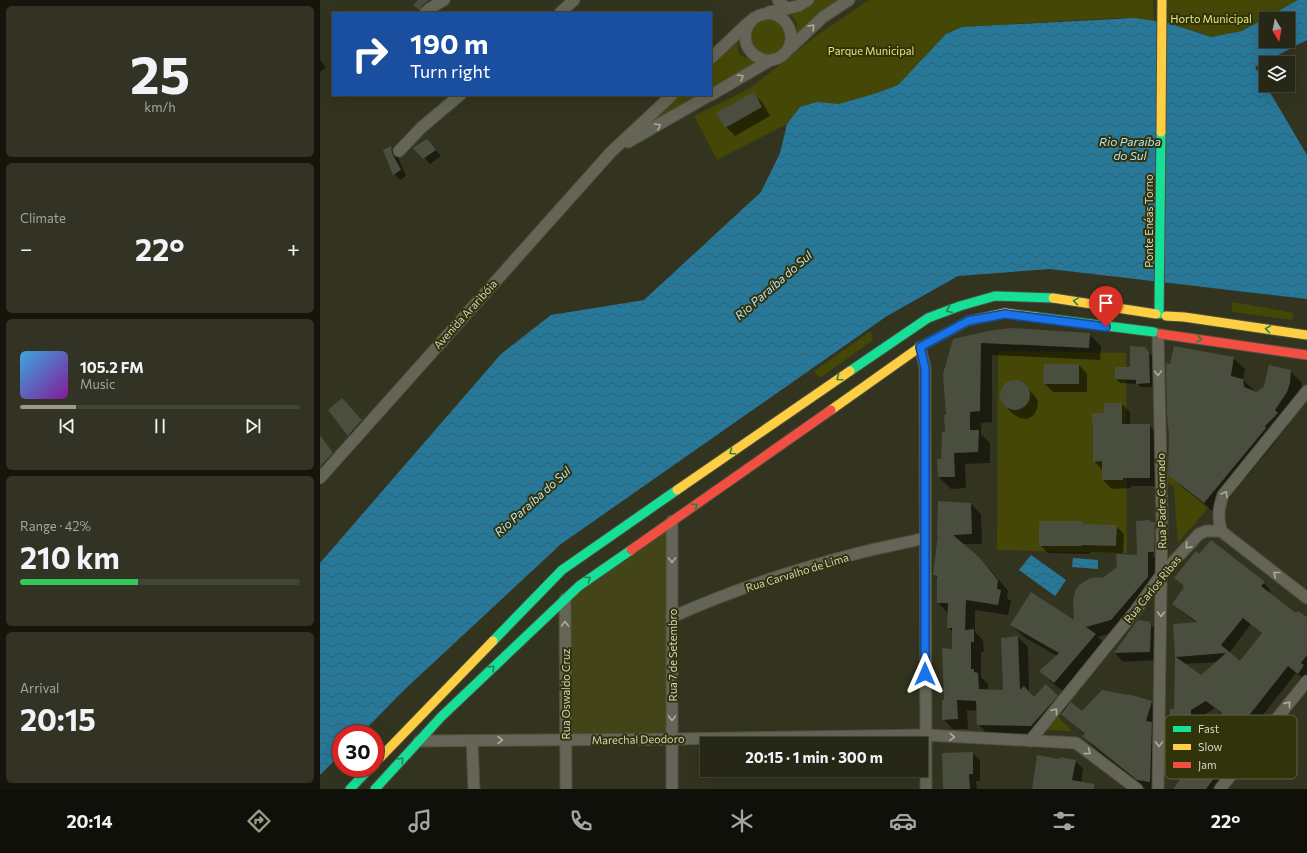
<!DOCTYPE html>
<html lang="en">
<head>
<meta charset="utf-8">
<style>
  :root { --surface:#262717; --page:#323324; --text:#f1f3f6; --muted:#a4a5a1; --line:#424436; --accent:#9a9c87 }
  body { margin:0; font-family:Commissioner,sans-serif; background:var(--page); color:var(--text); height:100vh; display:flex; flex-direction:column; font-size:15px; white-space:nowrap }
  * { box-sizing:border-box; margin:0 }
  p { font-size:13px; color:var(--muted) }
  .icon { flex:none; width:22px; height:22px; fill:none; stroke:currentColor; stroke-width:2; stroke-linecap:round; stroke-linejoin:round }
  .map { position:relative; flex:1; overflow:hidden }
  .details { display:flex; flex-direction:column; gap:6px; padding:6px; background:#15150d; width:320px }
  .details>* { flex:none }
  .guide { position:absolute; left:12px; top:12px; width:380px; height:84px; border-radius:0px; box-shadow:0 4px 16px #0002,0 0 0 1px var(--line); background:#1a4fa0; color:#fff; overflow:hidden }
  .needle { width:26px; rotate:170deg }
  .controls { position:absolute; left:939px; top:12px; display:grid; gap:8px }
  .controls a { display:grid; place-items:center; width:36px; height:36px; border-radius:0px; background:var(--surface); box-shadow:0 4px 16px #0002,0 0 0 1px var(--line); font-size:20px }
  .speed { position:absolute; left:12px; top:725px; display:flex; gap:8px; font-size:20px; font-weight:700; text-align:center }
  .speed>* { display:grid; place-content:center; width:52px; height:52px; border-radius:50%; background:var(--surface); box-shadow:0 4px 16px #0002,0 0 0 1px var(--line); line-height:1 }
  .speed .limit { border:6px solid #d22; background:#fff; color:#111 }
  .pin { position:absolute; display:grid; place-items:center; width:34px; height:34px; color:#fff; margin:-41px -17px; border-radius:50% 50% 50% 0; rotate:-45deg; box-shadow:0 0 4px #0007 }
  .pin .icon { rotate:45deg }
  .me { position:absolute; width:44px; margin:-22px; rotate:0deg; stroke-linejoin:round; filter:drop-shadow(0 0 3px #0008) }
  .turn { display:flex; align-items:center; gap:14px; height:84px; padding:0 12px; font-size:18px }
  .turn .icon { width:52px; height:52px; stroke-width:2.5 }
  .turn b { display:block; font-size:28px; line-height:34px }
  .big { font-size:30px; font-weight:700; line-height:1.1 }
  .details .tile { flex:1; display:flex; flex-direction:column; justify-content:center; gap:6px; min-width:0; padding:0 14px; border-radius:6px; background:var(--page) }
  .details .dial { align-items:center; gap:0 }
  .dial b { font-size:52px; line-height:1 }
  .song { display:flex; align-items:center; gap:12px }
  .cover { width:48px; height:48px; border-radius:6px; background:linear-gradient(135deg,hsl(200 70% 55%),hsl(290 70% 35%)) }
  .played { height:4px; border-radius:2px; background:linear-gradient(90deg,var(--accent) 20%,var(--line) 20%) }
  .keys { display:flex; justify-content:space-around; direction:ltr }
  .heat { display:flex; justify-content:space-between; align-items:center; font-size:22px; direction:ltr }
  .charge { height:6px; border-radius:3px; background:linear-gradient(90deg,#34c759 42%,var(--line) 0) }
  .trip { position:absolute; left:380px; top:737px; width:228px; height:40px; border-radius:0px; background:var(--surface); box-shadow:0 4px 16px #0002,0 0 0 1px var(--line); font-weight:700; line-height:40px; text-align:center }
  .dock { display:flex; height:64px; justify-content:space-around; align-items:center; background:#0f1009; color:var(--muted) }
  .dock .icon { width:28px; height:28px }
  .dock .selected { color:var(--accent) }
  .dock b { font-size:18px; color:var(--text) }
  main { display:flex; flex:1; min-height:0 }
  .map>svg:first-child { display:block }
  .built { fill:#434519 }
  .green { fill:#444706 }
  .water { fill:url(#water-waves); fill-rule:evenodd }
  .shadow { fill:#0007; fill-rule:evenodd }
  .building { fill:#4a4e3e; fill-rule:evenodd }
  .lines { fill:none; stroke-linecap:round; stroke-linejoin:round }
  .street-casing { stroke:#4e4f3e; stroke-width:13 }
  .fast-casing { stroke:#4e4f3e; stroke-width:11 }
  .slow-casing { stroke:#4e4f3e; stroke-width:11 }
  .jam-casing { stroke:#4e4f3e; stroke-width:11 }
  .street { stroke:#646556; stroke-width:11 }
  .fast { stroke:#16e098; stroke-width:9 }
  .slow { stroke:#ffcf43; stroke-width:9 }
  .jam { stroke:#f24e42; stroke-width:9 }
  .oneway { stroke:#acad9a }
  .oneway2 { stroke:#25814a }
  .route-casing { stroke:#114b97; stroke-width:10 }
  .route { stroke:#1a73e8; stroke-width:7 }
  .labels { text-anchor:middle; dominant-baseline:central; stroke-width:4; stroke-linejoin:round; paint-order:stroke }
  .park-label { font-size:11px; fill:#e1e87d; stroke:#31330b }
  .street-label { font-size:11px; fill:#d2d4bf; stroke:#31330b }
  .water-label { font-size:12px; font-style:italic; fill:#b8e0f6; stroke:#31330b }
  .key { fill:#31330b; stroke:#616341; stroke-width:1 }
  .key-label { font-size:11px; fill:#d2d4bf }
</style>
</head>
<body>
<main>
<section class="details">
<div class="tile dial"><b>25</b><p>km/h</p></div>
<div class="tile"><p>Climate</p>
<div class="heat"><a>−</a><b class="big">22°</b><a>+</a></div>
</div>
<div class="tile">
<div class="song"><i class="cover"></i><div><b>105.2 FM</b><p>Music</p></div></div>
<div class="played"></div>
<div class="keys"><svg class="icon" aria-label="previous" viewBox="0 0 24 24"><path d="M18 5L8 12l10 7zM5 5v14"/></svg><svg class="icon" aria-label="pause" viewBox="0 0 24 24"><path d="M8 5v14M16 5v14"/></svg><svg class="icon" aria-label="next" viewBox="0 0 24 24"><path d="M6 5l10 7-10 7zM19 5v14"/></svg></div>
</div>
<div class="tile"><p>Range · 42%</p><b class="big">210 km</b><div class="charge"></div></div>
<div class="tile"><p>Arrival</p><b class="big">20:15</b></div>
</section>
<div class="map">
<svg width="987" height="789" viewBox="0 0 987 789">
  <defs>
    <pattern id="water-waves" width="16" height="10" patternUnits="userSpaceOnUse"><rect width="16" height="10" fill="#28789a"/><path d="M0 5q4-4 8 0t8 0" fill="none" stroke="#316273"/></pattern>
  </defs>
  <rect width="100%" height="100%" fill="#33341f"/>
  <!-- built -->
  <polygon class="built" points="349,529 349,736 249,736 249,600"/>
  <!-- green -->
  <g class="green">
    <polygon points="492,0 525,0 476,38 477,23 471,15 461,11"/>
    <polygon points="549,0 833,0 834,21 815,18 796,18 642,27 626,34 578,85 557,93 519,104 497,102 480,107 467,124 397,160 374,116 429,89 493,38"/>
    <polygon points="848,0 978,0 922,31 891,37 848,23"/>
    <polygon points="439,19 458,20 468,36 464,48 454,55 441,55 431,47 430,28"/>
    <path d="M419,34C416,56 417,56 438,61L391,89V62Z"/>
    <polygon points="357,95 380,95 322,129"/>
    <polygon points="912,302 974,313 972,320 912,312"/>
    <polygon points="551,331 553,340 500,378 494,371"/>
    <polygon points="678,351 806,353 807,553 677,550"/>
    <polygon points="847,474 889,507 858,543 854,487 847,482"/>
    <polygon points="736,715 752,731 723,730"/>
  </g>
  <!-- water -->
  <g class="water">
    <path d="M978,0H987V40L935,67L987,155V299L730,269L638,276L567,316L241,544L83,691L41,734H21V754L0,775V563L181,354L231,315L324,300L441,192L460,153L467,124L480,107L497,102L519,104L557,93L578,85L626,34L642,27L815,18L848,23L891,37L922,31ZM946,19H968V41H946Z"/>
    <polygon points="711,555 746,580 735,596 699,570"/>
    <polygon points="753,558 778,560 778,569 752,567"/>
  </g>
  <!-- shadow -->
  <g class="shadow">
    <polygon points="100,0 112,0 116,5 102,13 94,5"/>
    <polygon points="0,59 6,68 0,72"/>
    <polygon points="433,94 442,102 450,116 415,136 406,127"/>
    <polygon points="112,146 121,156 110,164 95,148"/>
    <polygon points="70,148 76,153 86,176 80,180 74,174 64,150"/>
    <polygon points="769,334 781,346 780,360 672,355 672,422 661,423 661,434 670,443 670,463 645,464 646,488 631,489 619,477 627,416 634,340"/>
    <polygon points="825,348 833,357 834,387 821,387 818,384 800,383 796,379 811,368"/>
    <polygon points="913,358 925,369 923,380 938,394 970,371 982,383 981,395 966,422 969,425 956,439 957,440 896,514 861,486 849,474 851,365"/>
    <polygon points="759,365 767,374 767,392 733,392 724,383"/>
    <polygon points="690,382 699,382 705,386 714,395 718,401 717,409 714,415 707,419 700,418 693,414 684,405 681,398 681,391 684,385"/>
    <polygon points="802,404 810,412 810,425 829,425 838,434 838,486 811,486 811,488 792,489 783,480 782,470 774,461 774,424 773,423"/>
    <polygon points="28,405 47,427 34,441 9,410"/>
    <polygon points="0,439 15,458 7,471 0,464"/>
    <polygon points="651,504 661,514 662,544 643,544 669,568 688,591 687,598 691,601 688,615 655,610 655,632 663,640 664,652 661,652 661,677 668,684 668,691 684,691 698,637 708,647 709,693 714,698 737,696 748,707 762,713 809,695 832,702 845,716 840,732 845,737 843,789 826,789 777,750 764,737 765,735 741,713 721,736 668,734 658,724 658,711 647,710 648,729 633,729 623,719 633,650 633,632 628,627 629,614 618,603 618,579 614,575 619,536"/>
    <path d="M829,521L831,523H835L845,534L838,588L802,630L778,637L786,645L745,692L731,682L721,671L737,656L704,637L693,626L756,622L784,578L818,556ZM834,531H836L835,557H833Z"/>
    <polygon points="762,522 765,525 796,526 804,534 803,553 770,552 770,554 728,553 720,545"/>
    <path d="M855,578L944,583L951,591L949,593L976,614L987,619V679L986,680L976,673L928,734L926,732L909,753L919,763L899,789H854L872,766L858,765L850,758L855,710L856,657L877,623L861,611L854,604L865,587ZM931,624L943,634L920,662L909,653ZM898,662L881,677L864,664ZM895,708L902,714L878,746L879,718Z"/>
    <polygon points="820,621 829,623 838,632 838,660 803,662 795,653"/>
    <polygon points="652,753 660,760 660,781 656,781 657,789 624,789"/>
    <polygon points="740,760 755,761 763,768 761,783 769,784 774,789 713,789"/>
  </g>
  <!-- building -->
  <g class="building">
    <polygon points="98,0 110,0 104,4 99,10 93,5"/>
    <polygon points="434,92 442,107 405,128 396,113"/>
    <polygon points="107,139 116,150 103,159 93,148"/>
    <polygon points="71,146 72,153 81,170 73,175 63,150"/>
    <polygon points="691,328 770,333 769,348 661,343 660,411 650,412 650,430 659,430 658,452 634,453 635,477 618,477 617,459 621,459 622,432 625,432 624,415 626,415 623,374 633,339 668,331"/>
    <polygon points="810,346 825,347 829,352 830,383 816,384 816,380 795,379 795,367 810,367"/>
    <polygon points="854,346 914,357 911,376 923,379 924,387 937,392 944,386 949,365 971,370 970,383 967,392 955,410 958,413 945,426 946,428 884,503 848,475 849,437 847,413 846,363 850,364"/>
    <polygon points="724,364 759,364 759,384 723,384"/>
    <circle cx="695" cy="395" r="15"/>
    <polygon points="22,398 42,420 28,436 8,410"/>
    <polygon points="784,403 802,403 802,424 830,424 830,478 803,478 803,480 782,480 782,461 773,462 773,423 772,423 772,413 784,413"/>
    <polygon points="0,435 13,453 0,467"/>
    <polygon points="618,501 651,503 652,534 633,535 659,557 678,580 677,589 681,590 678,605 646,600 645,630 654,629 654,642 651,642 651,669 654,669 654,672 658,673 659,689 683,690 681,638 698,636 700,690 704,686 714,697 726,684 738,696 711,726 657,725 656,701 637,700 638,719 622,720 622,700 624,700 622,648 632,649 632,628 627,628 628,603 617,603 617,576 613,575 618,535 617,535"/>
    <polygon points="830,520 830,522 835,522 834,552 828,552 828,577 791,620 766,627 776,634 734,683 719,671 739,653 690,625 711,592 754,620 753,600 755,591 759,585 770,578 784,577 797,567 796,554 817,555 816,521"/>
    <polygon points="719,521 763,521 763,524 797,525 796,546 762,545 762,546 719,546"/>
    <path d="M891,540L945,582L941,586L976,613L978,611L987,617V655L981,663L984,665L978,674L968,666L920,727L918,725L901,746L912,754L886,789H853L876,759L849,758L850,709H854L855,657L853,624L877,622L852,604L864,587L863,586V585L854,578L876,551L879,554ZM923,618L942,633L920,661L901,645ZM906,653L881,675L856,657ZM886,701L902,713L870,754L871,710Z"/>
    <polygon points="820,620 830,622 831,626 830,652 794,653 817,621"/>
    <polygon points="782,690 808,695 808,694 832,701 826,721 832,722 830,782 817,780 762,736 765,734 741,714 751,702 762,711"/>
    <polygon points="653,752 653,774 649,774 650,789 623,789 622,753"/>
    <polygon points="717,755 739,759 740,757 756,760 752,780 774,784 774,789 712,789"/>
  </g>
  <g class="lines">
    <!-- street casing -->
    <g class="street-casing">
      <g id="street">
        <polyline points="458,0 467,9"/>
        <polyline points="449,12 478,6 488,0"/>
        <polyline points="105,13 109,9 124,0"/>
        <polyline points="240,13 254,0"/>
        <polyline points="469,49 503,17 529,0"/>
        <path d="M391,58L428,23C432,20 436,16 441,15C463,7 481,36 465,53C443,75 409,42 434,18"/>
        <polyline points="391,95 451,60"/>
        <polyline points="308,142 390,95"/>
        <polyline points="79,151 102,127 140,95"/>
        <polyline points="838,334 842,518 838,789"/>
        <polyline points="600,347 605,368 606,789"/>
        <polyline points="0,478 291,152 352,95"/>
        <polyline points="352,521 352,789"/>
        <path d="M901,531C898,517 898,509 903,495L987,391"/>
        <polyline points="245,599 246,789"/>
        <path d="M352,617C410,591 470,571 531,555C555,548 581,544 605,538"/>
        <polyline points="99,741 352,739 605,735 756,743 817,789"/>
        <polyline points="152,741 154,789"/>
        <polyline points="710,741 816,610 841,575 879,534 886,531 901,531 987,598"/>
        <polyline points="900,789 987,681"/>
      </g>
    </g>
    <!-- fast casing -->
    <g class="fast-casing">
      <g id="fast">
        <polyline points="839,314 841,132"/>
        <polyline points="716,317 834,332"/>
        <polyline points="530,371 608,318 640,306 675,296 733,298"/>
        <polyline points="173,641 242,570 357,490"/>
        <polyline points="30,789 50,768"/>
        <polyline points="55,789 121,717 259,586 311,550"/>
      </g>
    </g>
    <!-- slow casing -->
    <g class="slow-casing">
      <g id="slow">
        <polyline points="841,132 842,0"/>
        <polyline points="733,298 836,314"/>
        <polyline points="846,316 864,317 987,335"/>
        <polyline points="511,410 600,347 648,321 685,313 716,317"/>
        <polyline points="357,490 530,371"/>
        <polyline points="55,763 173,641"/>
      </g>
    </g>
    <!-- jam casing -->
    <g class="jam-casing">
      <g id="jam">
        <polyline points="841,334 987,355"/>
        <polyline points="311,550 511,410"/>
      </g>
    </g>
    <!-- street -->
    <use href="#street" class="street"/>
    <!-- fast -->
    <use href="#fast" class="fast"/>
    <!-- slow -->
    <use href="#slow" class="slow"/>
    <!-- jam -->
    <use href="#jam" class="jam"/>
  </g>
  <!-- one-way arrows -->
  <defs><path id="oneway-chevron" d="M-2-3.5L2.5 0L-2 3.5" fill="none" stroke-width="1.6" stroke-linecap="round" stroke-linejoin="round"/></defs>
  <g class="oneway">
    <use href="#oneway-chevron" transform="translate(492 27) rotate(-44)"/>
    <use href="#oneway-chevron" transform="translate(421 77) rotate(-31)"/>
    <use href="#oneway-chevron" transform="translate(338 126) rotate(-30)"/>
    <use href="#oneway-chevron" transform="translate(838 373) rotate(88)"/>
    <use href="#oneway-chevron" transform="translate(905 494) rotate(-59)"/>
    <use href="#oneway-chevron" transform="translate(868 546) rotate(133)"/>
    <use href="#oneway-chevron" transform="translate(352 560) rotate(90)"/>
    <use href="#oneway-chevron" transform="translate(956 574) rotate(-142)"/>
    <use href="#oneway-chevron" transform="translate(841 614) rotate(91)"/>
    <use href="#oneway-chevron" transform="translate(245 624) rotate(-90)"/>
    <use href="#oneway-chevron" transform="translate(968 704) rotate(-51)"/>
    <use href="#oneway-chevron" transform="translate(735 711) rotate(-51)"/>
    <use href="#oneway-chevron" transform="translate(352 718) rotate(90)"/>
    <use href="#oneway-chevron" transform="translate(632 737) rotate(3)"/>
    <use href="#oneway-chevron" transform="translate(180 740)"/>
    <use href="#oneway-chevron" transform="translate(839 744) rotate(91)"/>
    <use href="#oneway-chevron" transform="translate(768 752) rotate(37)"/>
  </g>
  <g class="oneway2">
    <use href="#oneway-chevron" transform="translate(756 301) rotate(-171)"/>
    <use href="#oneway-chevron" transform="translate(629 310) rotate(158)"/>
    <use href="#oneway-chevron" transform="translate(948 329) rotate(-172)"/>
    <use href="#oneway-chevron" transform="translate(879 339) rotate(8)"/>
    <use href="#oneway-chevron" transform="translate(519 378) rotate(145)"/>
    <use href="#oneway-chevron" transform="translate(412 452) rotate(145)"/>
    <use href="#oneway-chevron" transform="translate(375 506) rotate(-35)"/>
    <use href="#oneway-chevron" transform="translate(268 579) rotate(-35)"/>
    <use href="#oneway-chevron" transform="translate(172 668) rotate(-44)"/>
    <use href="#oneway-chevron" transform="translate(81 760) rotate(-47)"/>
  </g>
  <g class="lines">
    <!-- route casing -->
    <g class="route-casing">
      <polyline id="route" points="605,674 605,368 600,347 648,321 685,314 786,327"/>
    </g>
    <!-- route -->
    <use href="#route" class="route"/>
  </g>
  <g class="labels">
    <!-- park labels -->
    <g class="park-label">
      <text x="891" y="18">Horto Municipal</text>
      <text x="551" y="50">Parque Municipal</text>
    </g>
    <!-- street labels -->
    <g class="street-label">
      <text transform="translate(828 221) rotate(-90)">Ponte Enéas Torno</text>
      <text transform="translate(145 314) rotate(-48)">Avenida Araribóia</text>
      <text transform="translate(841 501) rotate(-91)">Rua Padre Conrado</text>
      <text transform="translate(477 572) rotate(-17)">Rua Carvalho de Lima</text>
      <text transform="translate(832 589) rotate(-51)">Rua Carlos Ribas</text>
      <text transform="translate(352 655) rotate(-90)">Rua 7 de Setembro</text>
      <text transform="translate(245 694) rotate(-90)">Rua Oswaldo Cruz</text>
      <text transform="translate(318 739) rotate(-1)">Marechal Deodoro</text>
    </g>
    <!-- water labels -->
    <g class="water-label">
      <text x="810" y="141">Rio Paraíba<tspan x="810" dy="14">do Sul</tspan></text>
      <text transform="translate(453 285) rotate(-41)">Rio Paraíba do Sul</text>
      <text transform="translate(212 501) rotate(-42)">Rio Paraíba do Sul</text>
    </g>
  </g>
  <!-- legend -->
  <rect x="845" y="715" width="132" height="64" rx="6" class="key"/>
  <rect x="853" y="726" width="18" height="6" fill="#16e098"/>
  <rect x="853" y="744" width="18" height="6" fill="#ffcf43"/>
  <rect x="853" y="762" width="18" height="6" fill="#f24e42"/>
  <g class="key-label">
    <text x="878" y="733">Fast</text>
    <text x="878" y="751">Slow</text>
    <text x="878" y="769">Jam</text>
  </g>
</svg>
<div class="controls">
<a><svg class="needle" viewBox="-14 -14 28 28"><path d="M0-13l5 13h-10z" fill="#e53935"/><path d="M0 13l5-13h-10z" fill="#a4a5a1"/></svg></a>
<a><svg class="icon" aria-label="layers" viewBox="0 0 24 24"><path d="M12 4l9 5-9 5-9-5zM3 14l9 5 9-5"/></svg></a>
</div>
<div class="speed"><div class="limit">30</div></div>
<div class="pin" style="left:786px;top:327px;background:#d93025"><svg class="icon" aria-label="arrive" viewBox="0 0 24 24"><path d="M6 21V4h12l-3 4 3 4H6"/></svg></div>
<svg class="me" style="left:605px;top:674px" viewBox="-20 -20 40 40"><path d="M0-17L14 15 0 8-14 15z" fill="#1a73e8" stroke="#fff" stroke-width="4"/></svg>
<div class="trip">20:15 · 1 min · 300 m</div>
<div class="guide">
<div class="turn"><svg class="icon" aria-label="right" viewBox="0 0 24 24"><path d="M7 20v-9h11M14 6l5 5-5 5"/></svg><div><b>190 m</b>Turn right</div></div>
</div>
</div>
</main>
<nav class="dock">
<b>20:14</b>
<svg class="icon selected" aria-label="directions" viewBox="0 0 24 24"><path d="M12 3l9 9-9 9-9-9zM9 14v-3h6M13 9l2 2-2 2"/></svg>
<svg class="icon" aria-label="music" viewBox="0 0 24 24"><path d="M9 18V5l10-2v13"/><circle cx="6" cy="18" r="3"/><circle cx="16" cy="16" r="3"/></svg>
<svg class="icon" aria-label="phone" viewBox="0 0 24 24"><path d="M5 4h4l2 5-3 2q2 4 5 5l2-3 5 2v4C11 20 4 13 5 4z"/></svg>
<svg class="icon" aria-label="climate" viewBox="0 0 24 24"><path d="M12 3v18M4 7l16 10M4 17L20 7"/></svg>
<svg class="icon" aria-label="car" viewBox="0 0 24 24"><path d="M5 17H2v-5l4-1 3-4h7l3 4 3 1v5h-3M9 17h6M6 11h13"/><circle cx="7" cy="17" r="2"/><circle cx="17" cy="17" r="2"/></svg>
<svg class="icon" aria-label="filters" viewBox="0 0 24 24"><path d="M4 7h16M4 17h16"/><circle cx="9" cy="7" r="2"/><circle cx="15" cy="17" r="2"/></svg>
<b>22°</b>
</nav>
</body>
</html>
